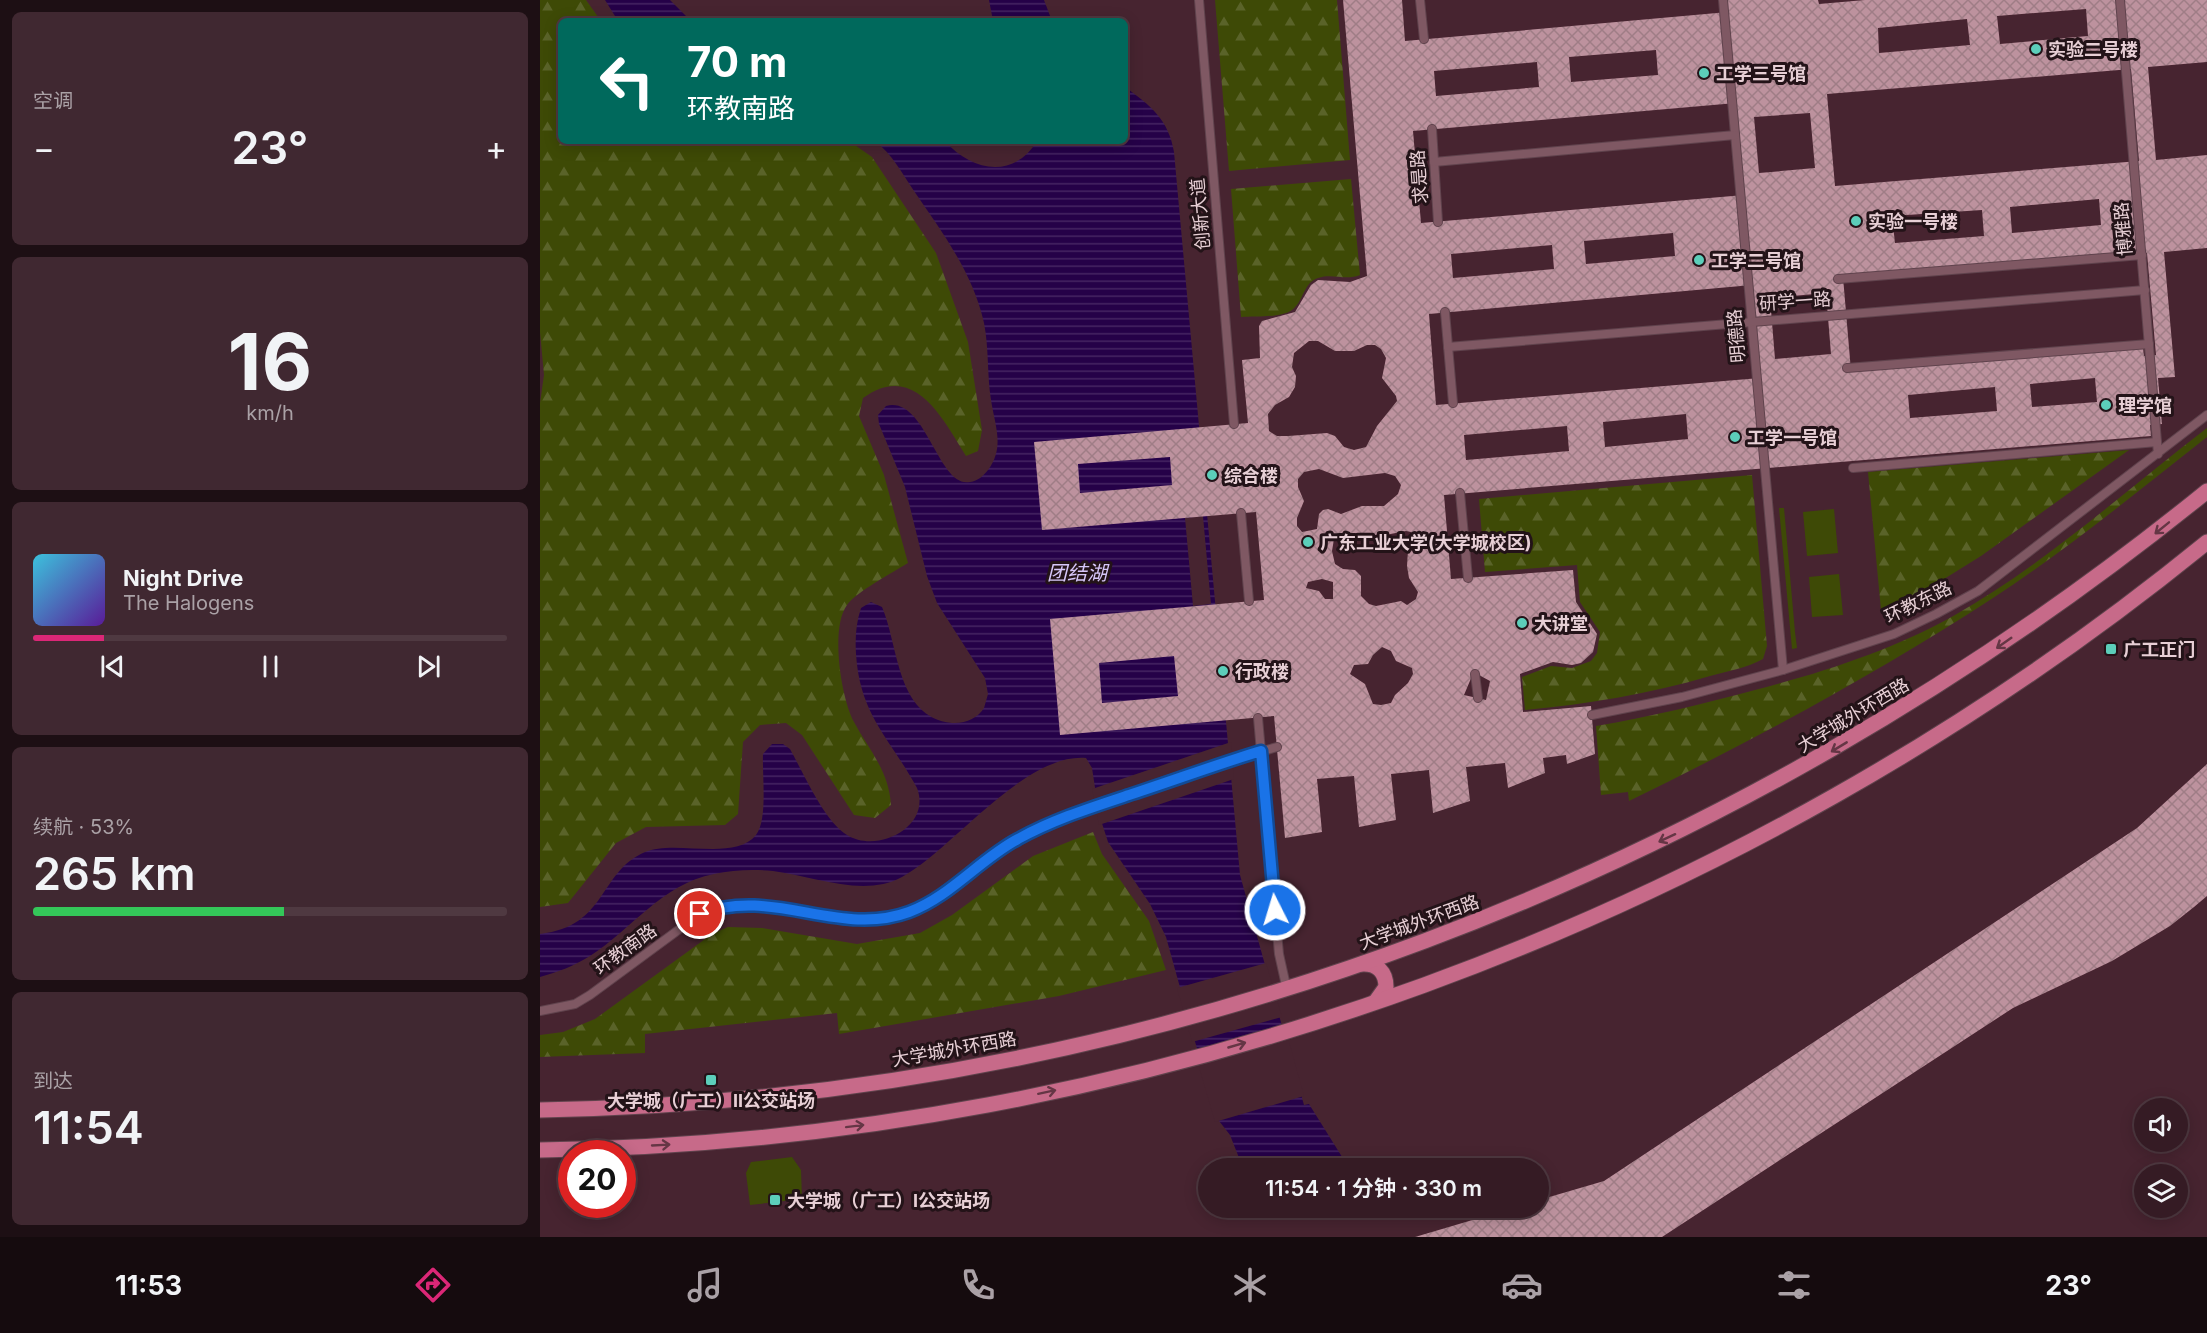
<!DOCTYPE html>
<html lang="zh">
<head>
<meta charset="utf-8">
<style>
  :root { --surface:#351b24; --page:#402831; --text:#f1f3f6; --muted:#aaa1a6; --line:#4f3941; --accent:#db2777 }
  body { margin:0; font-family:Inter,"Noto Sans SC",sans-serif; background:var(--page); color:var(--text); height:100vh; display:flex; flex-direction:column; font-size:22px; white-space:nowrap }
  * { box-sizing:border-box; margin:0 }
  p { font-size:20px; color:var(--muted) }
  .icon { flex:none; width:33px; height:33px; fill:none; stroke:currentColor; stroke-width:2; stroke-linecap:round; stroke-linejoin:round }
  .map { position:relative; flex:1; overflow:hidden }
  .side { display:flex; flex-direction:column; gap:12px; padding:12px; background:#1d0f14; width:540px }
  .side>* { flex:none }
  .top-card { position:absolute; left:18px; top:18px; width:570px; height:126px; border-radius:9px; box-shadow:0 3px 15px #0003,0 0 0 2px var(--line); background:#00695c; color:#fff; overflow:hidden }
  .tools { position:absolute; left:1594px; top:1098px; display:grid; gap:12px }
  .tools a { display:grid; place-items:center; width:54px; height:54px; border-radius:50%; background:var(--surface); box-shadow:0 3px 15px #0003,0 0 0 2px var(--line); font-size:30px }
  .speed { position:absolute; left:18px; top:1140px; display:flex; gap:12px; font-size:30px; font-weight:700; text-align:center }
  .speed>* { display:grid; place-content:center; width:78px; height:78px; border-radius:50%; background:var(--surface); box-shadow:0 3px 15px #0003,0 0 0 2px var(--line); line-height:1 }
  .speed .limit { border:9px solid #d22; background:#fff; color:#111 }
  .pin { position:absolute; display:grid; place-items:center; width:51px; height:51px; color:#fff; margin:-26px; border:3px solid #fff; border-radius:50%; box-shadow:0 2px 6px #0007 }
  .me { position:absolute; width:66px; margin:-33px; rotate:355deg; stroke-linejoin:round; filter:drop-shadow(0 0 4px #0008) }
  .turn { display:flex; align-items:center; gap:21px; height:126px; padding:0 30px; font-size:27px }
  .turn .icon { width:78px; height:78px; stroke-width:2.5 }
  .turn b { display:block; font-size:42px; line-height:51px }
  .big { font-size:45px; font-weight:600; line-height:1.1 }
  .side .tile { flex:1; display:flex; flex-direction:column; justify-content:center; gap:9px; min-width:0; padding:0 21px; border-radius:9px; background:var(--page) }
  .side .dial { align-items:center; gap:0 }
  .dial b { font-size:78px; line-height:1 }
  .song { display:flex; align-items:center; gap:18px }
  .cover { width:72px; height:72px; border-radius:9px; background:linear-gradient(135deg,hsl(190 70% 55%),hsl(270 70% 35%)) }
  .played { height:6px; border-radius:3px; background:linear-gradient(90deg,var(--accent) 15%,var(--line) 15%) }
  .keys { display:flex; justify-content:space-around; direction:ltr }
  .heat { display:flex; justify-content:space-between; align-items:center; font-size:33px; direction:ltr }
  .charge { height:9px; border-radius:4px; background:linear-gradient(90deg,#34c759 53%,var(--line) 0) }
  .trip { position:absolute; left:658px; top:1158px; width:351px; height:60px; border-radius:30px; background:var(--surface); box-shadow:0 3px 15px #0003,0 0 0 2px var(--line); font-weight:600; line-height:60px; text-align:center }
  .tab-bar { display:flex; height:96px; justify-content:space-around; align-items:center; background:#150b0e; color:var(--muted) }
  .tab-bar .icon { width:42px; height:42px }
  .tab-bar .current { color:var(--accent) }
  .tab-bar b { font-size:27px; color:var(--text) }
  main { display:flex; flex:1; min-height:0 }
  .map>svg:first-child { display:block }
  .grass { fill:#3e4a06 }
  .forest { fill:url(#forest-firs) }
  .water { fill:url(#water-rules) }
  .pier { fill:#472430 }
  .building { fill:url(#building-cross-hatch); fill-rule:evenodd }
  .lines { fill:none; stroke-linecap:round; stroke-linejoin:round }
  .lane-casing { stroke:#60434d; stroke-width:10 }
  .primary-casing { stroke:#60434d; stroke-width:17 }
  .lane { stroke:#7f5863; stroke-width:8 }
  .primary { stroke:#c76a89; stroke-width:15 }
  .oneway { stroke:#653645 }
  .route-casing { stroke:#114b97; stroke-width:15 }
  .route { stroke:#1a73e8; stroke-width:10 }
  .poi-dot { fill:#5cceba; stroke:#231318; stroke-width:2 }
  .labels { text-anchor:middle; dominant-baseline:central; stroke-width:6; stroke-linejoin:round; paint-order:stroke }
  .poi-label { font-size:18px; font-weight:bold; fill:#e7cfd5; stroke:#231318; text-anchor:start }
  .street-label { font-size:18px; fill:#e7cfd5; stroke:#231318 }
  .water-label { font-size:20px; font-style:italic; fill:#d6c6f8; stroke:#231318 }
</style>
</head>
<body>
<main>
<section class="side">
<div class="tile"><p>空调</p>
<div class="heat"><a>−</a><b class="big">23°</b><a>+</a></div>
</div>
<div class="tile dial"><b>16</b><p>km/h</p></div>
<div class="tile">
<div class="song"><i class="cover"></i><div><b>Night Drive</b><p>The Halogens</p></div></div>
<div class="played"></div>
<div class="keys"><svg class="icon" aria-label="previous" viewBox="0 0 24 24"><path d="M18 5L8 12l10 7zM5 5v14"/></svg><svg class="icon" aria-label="pause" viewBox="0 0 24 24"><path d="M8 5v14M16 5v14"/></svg><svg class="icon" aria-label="next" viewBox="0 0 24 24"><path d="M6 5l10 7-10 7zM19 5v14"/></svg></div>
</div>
<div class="tile"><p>续航 · 53%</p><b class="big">265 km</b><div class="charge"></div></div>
<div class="tile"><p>到达</p><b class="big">11:54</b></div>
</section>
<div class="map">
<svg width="1667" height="1237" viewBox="0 0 1667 1237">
  <defs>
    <pattern id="forest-firs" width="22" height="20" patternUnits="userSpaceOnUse" patternTransform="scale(1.5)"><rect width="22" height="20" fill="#3e4a06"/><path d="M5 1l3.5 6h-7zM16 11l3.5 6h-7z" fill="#5a6329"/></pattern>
    <pattern id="water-rules" width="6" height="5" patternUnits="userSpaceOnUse" patternTransform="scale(1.5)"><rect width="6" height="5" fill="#250148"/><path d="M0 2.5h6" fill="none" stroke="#452562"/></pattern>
    <pattern id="building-cross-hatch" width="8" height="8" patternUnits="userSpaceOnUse" patternTransform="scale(1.5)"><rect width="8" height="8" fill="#bd929e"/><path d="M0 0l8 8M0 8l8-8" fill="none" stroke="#9f7d86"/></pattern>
  </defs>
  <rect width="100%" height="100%" fill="#472430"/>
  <!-- grass -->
  <g class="grass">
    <polygon points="1239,508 1244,508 1255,632 1257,648 1252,649"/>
    <polygon points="1294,509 1298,553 1267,556 1263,512"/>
    <polygon points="1299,574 1303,615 1272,617 1269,577"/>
    <polygon points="252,1157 261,1170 262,1199 210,1205 206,1173 211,1162"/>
  </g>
  <!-- forest -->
  <g class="forest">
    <path d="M0,0H46L61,21H21V141H309L332,157L396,253L428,342L442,430L438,451L426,456C402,417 374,361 323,398L319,416L344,475L368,563C354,572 316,592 307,605C290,628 301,698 314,722C329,750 349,771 351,805L335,818L314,815L262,735L246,723L220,725L203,742L198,814L185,825L106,827L76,843L28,903L0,907V403L4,375L0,332Z"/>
    <polygon points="675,0 797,0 810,160 689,171"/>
    <path d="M811,179L820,275C805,281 793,273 778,278C763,283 764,301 752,310C741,318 715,316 701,317L691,189Z"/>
    <path d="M1667,428V437C1597,492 1528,549 1453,598C1336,674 1214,740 1089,801L1088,792L1061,795L1056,726C1110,717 1162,704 1215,690C1284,672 1353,650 1415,615C1505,564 1585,491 1667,428Z"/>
    <polygon points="1589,450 1441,556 1396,584 1341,610 1328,472"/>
    <path d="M1212,475L1227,646L1223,659C1207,668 1188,671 1170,676C1109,694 1049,704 985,710L982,677L1011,666L1032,668L1051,661L1057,653L1060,632L1040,602L1037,565L945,572L939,499Z"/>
    <polygon points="553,832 562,854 609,921 626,970 519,996 299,1034 297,1013 105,1034 105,1053 0,1057 0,1035 23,1032 55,1019 172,934 188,927 222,928 317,944 380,933 412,915 493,856"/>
  </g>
  <!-- water -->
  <g class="water">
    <polygon points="65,0 130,0 151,21 78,21"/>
    <polygon points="449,0 504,0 512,21 453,21"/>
    <path d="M585,87C610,105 629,120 634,152L700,875L764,1105L769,1104L809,1168H703L690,1135L676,1117L626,937L610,904L568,842L559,814L552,768L546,758C484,753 413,849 362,877C324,898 273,876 233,871C213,869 193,870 174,874C122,884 92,929 50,956C34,966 18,972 0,977V934C68,926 58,872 105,852C135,839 194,862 216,835C228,820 222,774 223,754L232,744H243L250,749C264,774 284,821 307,835C337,854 392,827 377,788C350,738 320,716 316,654C315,638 316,623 321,608L331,602L342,607C359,646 356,717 412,723C425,724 438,718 444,708L448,694L445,678L397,603L387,576L365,487L339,424L338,415L346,406C386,395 398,489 430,482C438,481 443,476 448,470C465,447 455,426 451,400C447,375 449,348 444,323C433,273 402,232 374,191C362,173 352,154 335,141H405C432,172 474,179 497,141H585Z"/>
  </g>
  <!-- pier -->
  <g class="pier">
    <polygon points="663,516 671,604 653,606 645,518"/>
    <polygon points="691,742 694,779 559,825 552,789"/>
    <polygon points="726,963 742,1017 652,1042 637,988"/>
    <polygon points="745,1027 764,1096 675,1122 655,1053"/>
  </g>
  <!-- building -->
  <g class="building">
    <path d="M803,0H862L865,41L1188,12L1187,0H1278L1279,4L1325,0H1667V62L1608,67L1616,160L1667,155V248L1624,252L1635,377L1618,378L1622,424L1610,425L1611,436L904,495L911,579L1033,570L1036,602L1057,634L1053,652L1041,663L1032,665L1013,662L980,674L983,712L1051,706L1055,754L1027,764L1026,755L1003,758L1005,773L968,788L965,763L926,767L930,801L893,813L889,770L851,774L856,820L819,827L814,776L777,779L782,832L745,838L734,716L520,735L510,619L724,600L716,512L502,530L494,442L708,423L702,360L720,358L719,326L722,321L755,312L771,285L778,280L810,282L827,276ZM1546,9L1548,36L1460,44L1457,16ZM1427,19L1430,45L1339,53L1338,28ZM1116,50L1118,75L1031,82L1029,57ZM997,62L999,87L896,96L894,71ZM1591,69L1599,161L1295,186L1287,94ZM1196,103L1204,195L881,223L873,131ZM1270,113L1275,168L1219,173L1214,117ZM1559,199L1561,225L1472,233L1470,207ZM1442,210L1444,236L1355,243L1352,216ZM1133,233L1135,256L1046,264L1044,241ZM1012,245L1014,269L913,278L911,254ZM1607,253L1616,355L1604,356L1603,348L1311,371L1303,277ZM1212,285L1220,378L896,405L889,314ZM1286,293L1291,354L1235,359L1230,298ZM769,341H778L795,351H814L827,345H835L841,349L846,358L842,378L856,396L857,401L837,426L826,447L814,450L804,447L795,436L787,433L748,436H737L729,431L728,414L735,405L749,397L755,387L756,376L752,367L754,353ZM1555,378L1557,402L1492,407L1490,384ZM1455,387L1457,411L1370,418L1368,395ZM1146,414L1148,439L1065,447L1063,422ZM1027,426L1029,451L926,460L924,435ZM630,457L632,485L540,493L538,464ZM779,469L803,478L845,473L855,476L861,485L858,494L844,506H822L801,514L788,509L783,510L779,514L777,529L762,532L757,526V518L764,501L758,487V479L764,472ZM866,531L871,532L873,536L868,550L867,566L869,578L878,592L876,599L867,605L861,601L836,606L829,604L821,596V576L815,570L803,569L795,564L792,551L794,539L804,534L835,537ZM782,579L793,582V599H785L779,591L766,588L768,582ZM842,647L851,651L856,661L872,668L873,674L868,683L855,695L851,703L841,705L833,704L825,684L810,674L814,665L828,664L833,655ZM634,656L638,696L562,703L559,663ZM937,674L950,681L946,700L924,695L932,676Z"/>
    <polygon points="1667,764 1667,896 1654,907 1630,926 1572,961 1473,1008 1122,1237 875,1237 973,1208 999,1208 999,1200 1064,1181 1597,828"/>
  </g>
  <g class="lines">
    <!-- lane casing -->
    <g class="lane-casing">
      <g id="lane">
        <polyline points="659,0 694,424"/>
        <polyline points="880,0 884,39"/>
        <polyline points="1183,0 1243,670"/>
        <polyline points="1580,0 1618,454"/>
        <polyline points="892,129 898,222"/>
        <polyline points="894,162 1195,135"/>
        <polyline points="1298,279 1602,255"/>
        <polyline points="905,312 913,403"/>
        <polyline points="908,347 1605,290"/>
        <polyline points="1307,368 1609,344"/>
        <polyline points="1313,468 1617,442"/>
        <polyline points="920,493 928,578"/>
        <polyline points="701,513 709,601"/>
        <polyline points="935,674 938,698"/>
        <polyline points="1052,715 1142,697 1243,670 1354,634 1396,614 1438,591 1667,415"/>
        <polyline points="718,718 739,954 747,990"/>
        <polyline points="0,1011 35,1004 50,995 160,914 183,905 220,904 318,921 370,912 395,898 452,855 505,825 699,758 737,747"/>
      </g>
    </g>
    <!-- primary casing -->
    <g class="primary-casing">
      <g id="primary">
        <path d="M822,964C837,963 846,972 846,987L836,1001"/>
        <path d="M0,1110C611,1100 1194,875 1667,491"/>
        <path d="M0,1150C600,1142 1202,921 1667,542"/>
      </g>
    </g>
    <!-- lane -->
    <use href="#lane" class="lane"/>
    <!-- primary -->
    <use href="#primary" class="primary"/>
  </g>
  <!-- one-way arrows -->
  <defs><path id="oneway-shaft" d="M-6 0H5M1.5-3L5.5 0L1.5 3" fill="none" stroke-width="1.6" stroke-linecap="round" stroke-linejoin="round" transform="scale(1.5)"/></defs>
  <g class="oneway">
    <use href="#oneway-shaft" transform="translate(1622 528) rotate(141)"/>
    <use href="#oneway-shaft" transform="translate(1464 643) rotate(145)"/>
    <use href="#oneway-shaft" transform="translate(1299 747) rotate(149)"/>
    <use href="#oneway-shaft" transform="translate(1127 838) rotate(155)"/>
    <use href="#oneway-shaft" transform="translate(697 1045) rotate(-16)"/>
    <use href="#oneway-shaft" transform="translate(507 1092) rotate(-12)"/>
    <use href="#oneway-shaft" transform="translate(315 1126) rotate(-7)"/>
    <use href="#oneway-shaft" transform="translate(121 1145) rotate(-3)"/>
  </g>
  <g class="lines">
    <!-- route casing -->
    <g class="route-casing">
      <path id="route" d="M160,914C233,886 299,938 369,912C410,897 440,859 478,839C514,819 553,807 592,794C635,780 678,764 721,751L735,910"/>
    </g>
    <!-- route -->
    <use href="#route" class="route"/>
  </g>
  <!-- markers -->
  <g class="poi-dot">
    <circle cx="1496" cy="49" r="6"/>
    <circle cx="1164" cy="73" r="6"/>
    <circle cx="1316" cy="221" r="6"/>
    <circle cx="1159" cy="260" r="6"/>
    <circle cx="1566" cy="405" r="6"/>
    <circle cx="1195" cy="437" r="6"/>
    <circle cx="672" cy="475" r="6"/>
    <circle cx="768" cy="542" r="6"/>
    <circle cx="982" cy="623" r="6"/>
    <rect x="1565" y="643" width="12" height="12" rx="3"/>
    <circle cx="683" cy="671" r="6"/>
    <rect x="165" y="1074" width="12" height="12" rx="3"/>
    <rect x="229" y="1194" width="12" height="12" rx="3"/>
  </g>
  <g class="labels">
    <!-- poi labels -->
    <g class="poi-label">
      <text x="1508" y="49">实验二号楼</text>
      <text x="1176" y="73">工学三号馆</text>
      <text x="1328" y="221">实验一号楼</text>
      <text x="1171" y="260">工学二号馆</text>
      <text x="1578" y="405">理学馆</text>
      <text x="1207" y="437">工学一号馆</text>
      <text x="684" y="475">综合楼</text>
      <text x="780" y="542">广东工业大学(大学城校区)</text>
      <text x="994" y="623">大讲堂</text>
      <text x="1583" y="649">广工正门</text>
      <text x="695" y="671">行政楼</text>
      <text x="171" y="1100" text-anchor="middle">大学城（广工）II公交站场</text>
      <text x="247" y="1200">大学城（广工）I公交站场</text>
    </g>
    <!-- street labels -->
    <g class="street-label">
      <text transform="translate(879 177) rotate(-94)">求是路</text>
      <text transform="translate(660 214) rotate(-95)">创新大道</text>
      <text transform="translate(1583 229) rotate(-95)">博雅路</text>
      <text transform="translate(1255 301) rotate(-4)">研学一路</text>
      <text transform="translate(1196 336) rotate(-95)">明德路</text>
      <text transform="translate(1378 602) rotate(-26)">环教东路</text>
      <text transform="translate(1313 715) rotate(-31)">大学城外环西路</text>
      <text transform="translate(879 922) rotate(-20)">大学城外环西路</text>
      <text transform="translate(85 949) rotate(-36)">环教南路</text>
      <text transform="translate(414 1049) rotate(-10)">大学城外环西路</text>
    </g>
    <!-- water labels -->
    <g class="water-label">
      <text x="537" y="573">团结湖</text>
    </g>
  </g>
</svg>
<div class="tools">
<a><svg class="icon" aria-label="sound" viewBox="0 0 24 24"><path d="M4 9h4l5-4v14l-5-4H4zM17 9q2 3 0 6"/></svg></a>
<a><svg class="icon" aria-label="layers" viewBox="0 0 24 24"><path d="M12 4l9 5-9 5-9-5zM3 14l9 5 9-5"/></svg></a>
</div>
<div class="speed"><div class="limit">20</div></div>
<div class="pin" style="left:160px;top:914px;background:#d93025"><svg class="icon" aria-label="arrive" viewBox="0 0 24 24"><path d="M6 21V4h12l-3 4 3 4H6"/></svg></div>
<svg class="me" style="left:735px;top:910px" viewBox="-20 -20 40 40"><circle r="17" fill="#1a73e8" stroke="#fff" stroke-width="3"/><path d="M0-11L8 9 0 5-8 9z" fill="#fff"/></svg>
<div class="trip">11:54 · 1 分钟 · 330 m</div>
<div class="top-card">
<div class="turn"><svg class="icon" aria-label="left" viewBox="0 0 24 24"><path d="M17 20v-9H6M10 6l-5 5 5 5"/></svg><div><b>70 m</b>环教南路</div></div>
</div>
</div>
</main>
<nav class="tab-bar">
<b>11:53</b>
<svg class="icon current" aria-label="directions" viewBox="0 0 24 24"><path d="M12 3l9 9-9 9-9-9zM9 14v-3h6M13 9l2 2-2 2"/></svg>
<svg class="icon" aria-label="music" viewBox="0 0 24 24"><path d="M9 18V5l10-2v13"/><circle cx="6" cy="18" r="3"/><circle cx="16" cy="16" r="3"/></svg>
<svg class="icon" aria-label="phone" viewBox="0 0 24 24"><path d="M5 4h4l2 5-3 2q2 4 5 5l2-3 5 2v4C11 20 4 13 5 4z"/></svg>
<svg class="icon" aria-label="climate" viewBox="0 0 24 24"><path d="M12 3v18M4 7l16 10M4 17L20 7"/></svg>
<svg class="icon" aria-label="car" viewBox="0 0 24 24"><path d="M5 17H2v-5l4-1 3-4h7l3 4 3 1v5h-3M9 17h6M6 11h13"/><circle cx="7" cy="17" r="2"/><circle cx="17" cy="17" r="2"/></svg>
<svg class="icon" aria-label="filters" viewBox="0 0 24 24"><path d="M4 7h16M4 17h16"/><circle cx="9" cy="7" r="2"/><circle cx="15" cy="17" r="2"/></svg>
<b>23°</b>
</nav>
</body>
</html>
